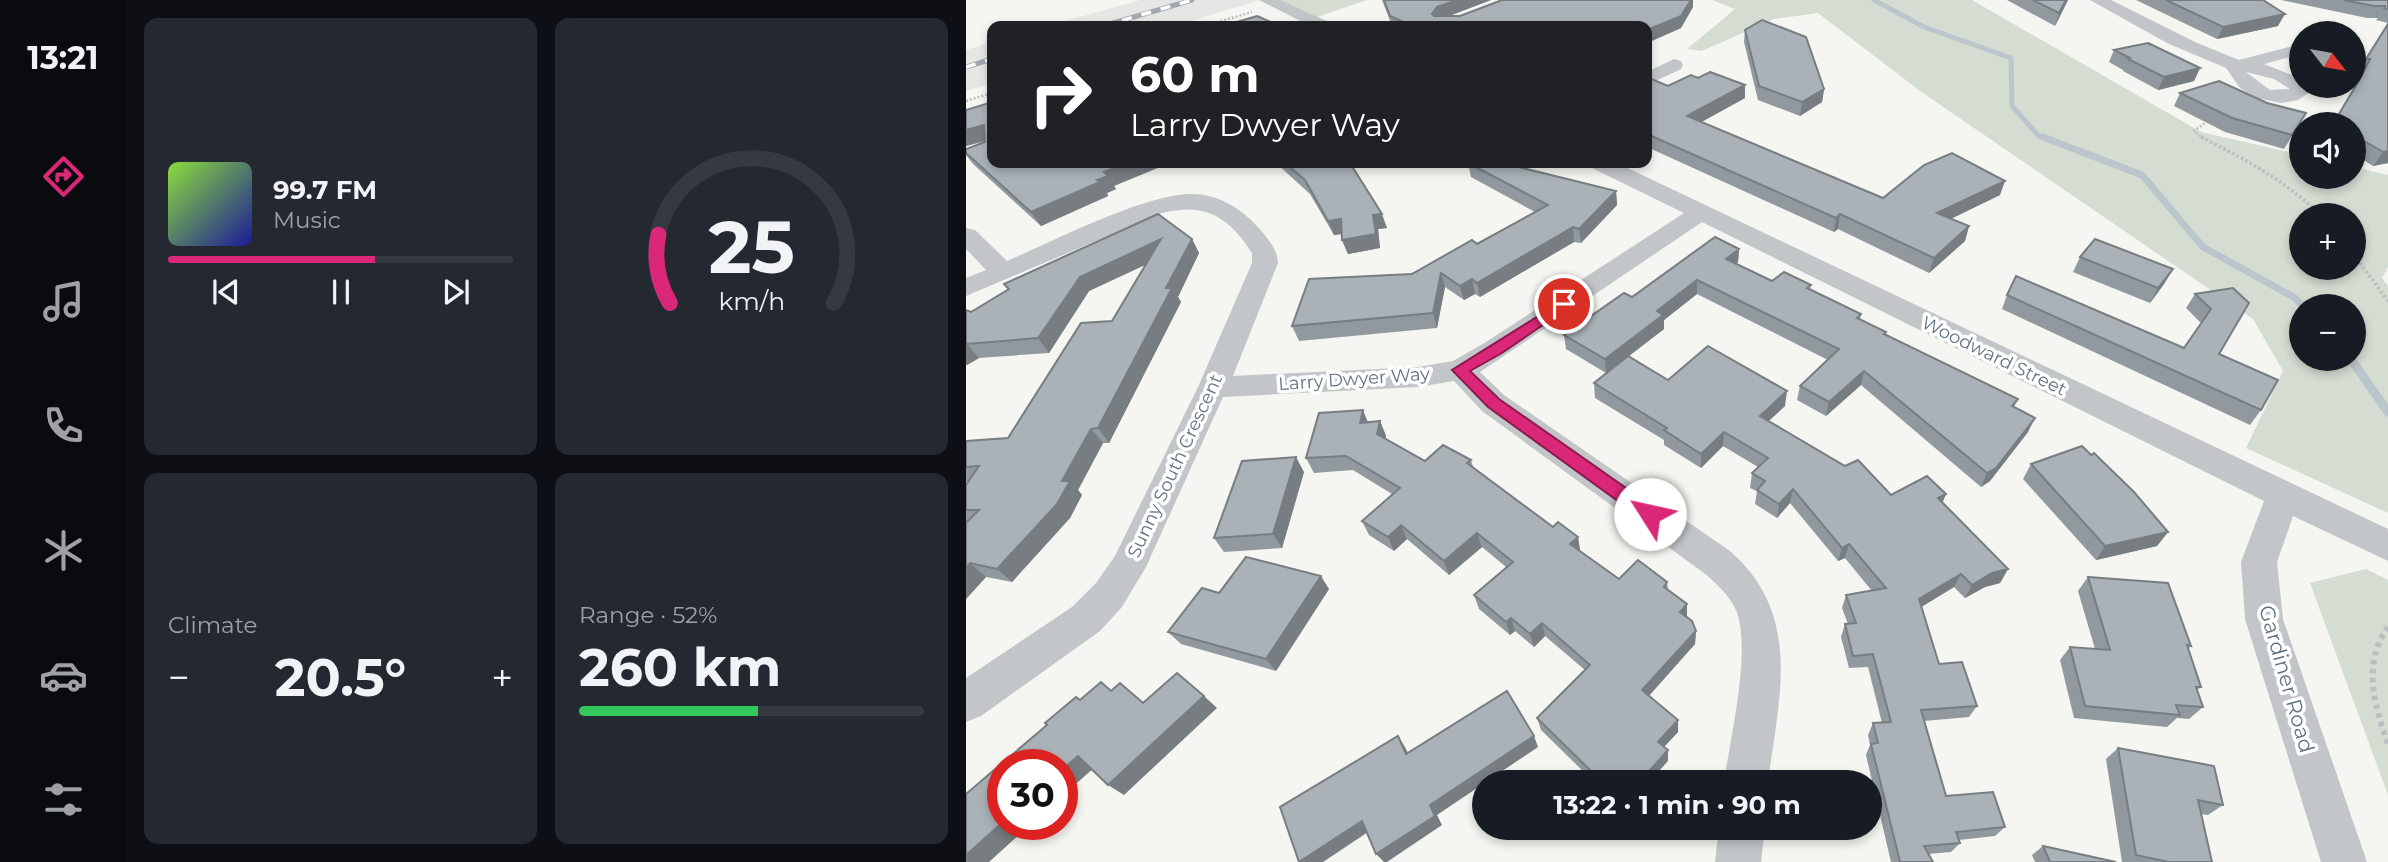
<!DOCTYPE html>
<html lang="en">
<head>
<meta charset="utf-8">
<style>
  :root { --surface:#171b24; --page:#242831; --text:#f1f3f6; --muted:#9ea1a6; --line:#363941; --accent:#db2777 }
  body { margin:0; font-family:Montserrat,sans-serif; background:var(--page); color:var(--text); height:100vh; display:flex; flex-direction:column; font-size:26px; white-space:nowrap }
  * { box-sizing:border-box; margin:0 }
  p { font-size:23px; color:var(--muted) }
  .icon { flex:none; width:38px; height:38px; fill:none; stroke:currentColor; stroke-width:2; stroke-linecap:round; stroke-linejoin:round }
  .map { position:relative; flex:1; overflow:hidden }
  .side { display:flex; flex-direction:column; gap:18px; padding:18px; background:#0d0f14; width:840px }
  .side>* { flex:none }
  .top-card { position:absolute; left:21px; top:21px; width:665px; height:147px; border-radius:14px; box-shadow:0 4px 10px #0003; background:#202124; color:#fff; overflow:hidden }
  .needle { width:46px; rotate:121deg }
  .fabs { position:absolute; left:1323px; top:21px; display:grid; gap:14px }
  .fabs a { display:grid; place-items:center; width:77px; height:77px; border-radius:50%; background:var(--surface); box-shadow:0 4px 10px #0003; font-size:35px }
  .speed { position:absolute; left:21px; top:749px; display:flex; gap:14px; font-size:35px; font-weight:700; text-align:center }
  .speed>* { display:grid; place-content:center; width:91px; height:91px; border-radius:50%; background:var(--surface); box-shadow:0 4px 10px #0003; line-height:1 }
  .speed .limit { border:10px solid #d22; background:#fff; color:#111 }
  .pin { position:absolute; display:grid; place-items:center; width:60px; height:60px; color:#fff; margin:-30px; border:4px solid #fff; border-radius:50%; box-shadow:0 2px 7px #0007 }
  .me { position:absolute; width:77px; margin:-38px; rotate:305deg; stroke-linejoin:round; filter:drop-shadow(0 0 5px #0008) }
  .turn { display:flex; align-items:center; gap:24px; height:147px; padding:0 28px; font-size:32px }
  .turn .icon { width:91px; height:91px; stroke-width:2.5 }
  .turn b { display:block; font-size:49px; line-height:60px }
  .big { font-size:52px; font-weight:700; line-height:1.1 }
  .side .widget { flex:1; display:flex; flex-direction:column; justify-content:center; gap:10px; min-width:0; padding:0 24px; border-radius:14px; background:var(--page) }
  .side .dial { align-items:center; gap:0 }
  .dial svg { height:182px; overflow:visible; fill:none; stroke:var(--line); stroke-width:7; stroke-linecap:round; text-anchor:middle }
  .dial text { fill:var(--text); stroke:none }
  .song { display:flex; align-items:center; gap:21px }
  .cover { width:84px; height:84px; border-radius:10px; background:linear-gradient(135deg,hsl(90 70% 55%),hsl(240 70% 35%)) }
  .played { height:7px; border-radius:4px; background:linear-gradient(90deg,var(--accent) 60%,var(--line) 60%) }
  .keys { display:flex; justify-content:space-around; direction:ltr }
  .heat { display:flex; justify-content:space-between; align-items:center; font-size:38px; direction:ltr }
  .charge { height:10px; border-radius:5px; background:linear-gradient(90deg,#34c759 52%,var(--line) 0) }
  .side .tiles { flex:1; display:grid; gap:18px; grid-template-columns:repeat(2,1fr) }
  .trip { position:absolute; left:506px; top:770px; width:410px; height:70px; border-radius:35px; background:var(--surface); box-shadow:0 4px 10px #0003; font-weight:700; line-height:70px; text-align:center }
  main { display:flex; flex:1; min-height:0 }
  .dock { display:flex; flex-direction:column; width:126px; justify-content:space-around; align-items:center; background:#090b0e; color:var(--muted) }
  .dock .icon { width:49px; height:49px }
  .dock .on { color:var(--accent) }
  .dock b { font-size:32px; color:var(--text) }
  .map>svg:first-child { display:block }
  .built { fill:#e5e7e5 }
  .green { fill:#d5dcd2; fill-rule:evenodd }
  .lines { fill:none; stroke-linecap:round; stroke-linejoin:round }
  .stream-far2 { stroke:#bbc6cc; stroke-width:5 }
  .stream-far1 { stroke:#bbc6cc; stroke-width:7 }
  .stream { stroke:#bbc6cc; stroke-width:9 }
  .path-far2 { stroke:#bcbec0; stroke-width:2.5; stroke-dasharray:2 2; stroke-linecap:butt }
  .path-far1 { stroke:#bcbec0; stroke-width:3.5; stroke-dasharray:2.5 2.5; stroke-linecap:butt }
  .path { stroke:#bcbec0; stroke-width:6; stroke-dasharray:4.5 4.5; stroke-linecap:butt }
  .minor { fill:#c2c6c9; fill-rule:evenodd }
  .rail-casing { stroke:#a2a8ae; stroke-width:5 }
  .rail { stroke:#fff; stroke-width:3.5; stroke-dasharray:10; stroke-linecap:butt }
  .wall { fill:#92999e }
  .shaded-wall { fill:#777d81 }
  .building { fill:#aab2b8; stroke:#777d81; stroke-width:2 }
  .route { fill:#db2777; stroke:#8e194d; stroke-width:2 }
  .labels { text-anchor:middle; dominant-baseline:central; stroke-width:7; stroke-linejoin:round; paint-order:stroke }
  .street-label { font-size:18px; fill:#637383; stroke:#fff }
  .near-street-label { font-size:21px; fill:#637383; stroke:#fff }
</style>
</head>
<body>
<main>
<nav class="dock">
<b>13:21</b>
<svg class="icon on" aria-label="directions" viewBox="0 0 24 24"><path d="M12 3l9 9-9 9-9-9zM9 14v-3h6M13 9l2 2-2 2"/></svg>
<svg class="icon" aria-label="music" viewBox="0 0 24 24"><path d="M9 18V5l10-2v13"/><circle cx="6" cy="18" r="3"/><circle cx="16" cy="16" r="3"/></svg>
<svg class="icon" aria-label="phone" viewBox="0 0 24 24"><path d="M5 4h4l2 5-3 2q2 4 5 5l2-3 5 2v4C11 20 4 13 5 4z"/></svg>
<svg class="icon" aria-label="climate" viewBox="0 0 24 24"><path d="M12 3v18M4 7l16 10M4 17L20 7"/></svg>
<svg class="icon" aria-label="car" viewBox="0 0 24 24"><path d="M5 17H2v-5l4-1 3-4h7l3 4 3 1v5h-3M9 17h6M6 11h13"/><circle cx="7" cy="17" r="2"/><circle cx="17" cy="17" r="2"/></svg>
<svg class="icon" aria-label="filters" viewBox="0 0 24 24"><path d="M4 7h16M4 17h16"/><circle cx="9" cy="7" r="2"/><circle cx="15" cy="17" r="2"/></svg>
</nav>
<section class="side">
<div class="tiles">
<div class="widget">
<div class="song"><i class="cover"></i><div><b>99.7 FM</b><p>Music</p></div></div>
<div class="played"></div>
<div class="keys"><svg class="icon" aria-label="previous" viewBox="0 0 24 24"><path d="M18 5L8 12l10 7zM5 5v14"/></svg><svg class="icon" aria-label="pause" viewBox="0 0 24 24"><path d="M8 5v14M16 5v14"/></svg><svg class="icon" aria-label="next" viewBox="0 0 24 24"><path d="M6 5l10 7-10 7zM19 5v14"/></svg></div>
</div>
<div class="widget dial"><svg viewBox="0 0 100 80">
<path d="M14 69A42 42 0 1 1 86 69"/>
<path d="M14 69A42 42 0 0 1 9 39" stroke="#db2777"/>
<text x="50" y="56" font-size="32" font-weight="700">25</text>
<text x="50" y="72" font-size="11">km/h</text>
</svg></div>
<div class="widget"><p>Climate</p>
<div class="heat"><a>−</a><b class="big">20.5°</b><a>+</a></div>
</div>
<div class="widget"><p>Range · 52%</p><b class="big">260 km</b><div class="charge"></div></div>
</div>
</section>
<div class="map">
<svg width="1422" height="862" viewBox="0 0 1422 862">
  <rect width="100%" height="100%" fill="#f5f5f1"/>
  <!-- built -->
  <g class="built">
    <polygon points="174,0 294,0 209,26 82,26"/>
    <polygon points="26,42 26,83 0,91 0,50"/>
  </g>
  <!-- green -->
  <g class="green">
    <polygon points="313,0 401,0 348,18"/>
    <path d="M746,0H1006L1235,132L1335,155V177H1388V167L1422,175V267L1416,278L1422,286V513L1280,448L1317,371L1287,319L954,91L852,13L808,19L736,51L721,49L769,9ZM1335,215H1388V268H1335ZM1335,306H1388V359H1335Z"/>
    <polygon points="1400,569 1422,580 1422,795 1344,583"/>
  </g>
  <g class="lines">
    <!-- stream-far2 -->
    <polyline class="stream-far2" points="908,0 958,27 1045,58 1046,106 1073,136 1081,139"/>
    <!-- stream-far1 -->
    <polyline class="stream-far1" points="1077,137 1176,175 1237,247 1329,298 1337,306"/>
    <!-- stream -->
    <polyline class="stream" points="1385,359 1422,412"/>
    <!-- path-far2 -->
    <g class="path-far2">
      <polyline points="239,26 286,12"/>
      <polyline points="0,101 26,93"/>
      <polyline points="1238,139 1228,131 1243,120"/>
    </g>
    <!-- path-far1 -->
    <g class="path-far1">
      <path d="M1235,137C1279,159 1319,181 1355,215"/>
      <polyline points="1388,255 1422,301"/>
    </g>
    <!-- path -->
    <path class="path" d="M1422,627C1396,663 1408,705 1422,744"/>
    <!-- minor -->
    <g class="minor">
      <polygon points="293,0 314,0 363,22 366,26 344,26"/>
      <path d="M1124,0H1145L1229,42L1273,60L1335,44V54L1298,64L1331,77L1335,80V86H1342L1344,92L1332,100L1316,103L1290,98L1274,88L1260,68L1201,43ZM1280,72L1308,79L1324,89L1304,90Z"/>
      <polygon points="708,59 715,61 717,65 715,69 681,85 681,72"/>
      <path d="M623,163H651L1422,529V561L1327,516L1311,562L1317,619L1401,862H1355L1279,619L1275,562L1298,501L736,222L514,372L538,395L764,551C837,615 813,697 802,782H758C764,740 786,649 770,610C763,595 750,583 738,573L516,411L488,381L452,387L257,397L180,567L156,607L134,631L15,716L0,722V678L106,607L130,583L149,556L232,387L286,263V253C263,217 239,202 196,213L0,296V278L20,270L0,249V228L9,230L41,261C88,241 178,194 226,194C250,194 271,206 288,223C299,235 311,247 312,263L267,376L452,367L487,361L520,342L718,213L626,168Z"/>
      <polygon points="753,828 799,828 795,862 749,862"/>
    </g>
    <!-- rail casing -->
    <g class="rail-casing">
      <g id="rail">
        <polyline points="137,26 226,0"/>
        <polyline points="0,67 26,59"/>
      </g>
    </g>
    <!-- rail -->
    <use href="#rail" class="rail"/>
  </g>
  <!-- wall -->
  <g class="wall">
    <polygon points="416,0 525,0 482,16 727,7 715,28 681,43 681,26 426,26"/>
    <polygon points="1041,0 1102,0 1089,26"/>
    <polygon points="1170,0 1297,0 1312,26 1251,39"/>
    <polygon points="1315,0 1422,0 1422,23 1410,20 1412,18 1401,18"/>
    <polygon points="1422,24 1422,163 1407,166 1388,154 1388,124 1366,124 1387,90 1396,72 1392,71"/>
    <polygon points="779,30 858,89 856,102 834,116 792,100 778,42"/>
    <polygon points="1148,50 1234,68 1228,81 1192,90 1157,71 1157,70 1143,62"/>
    <polygon points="681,80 702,86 779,98 735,122 917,198 1034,195 985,219 1003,226 999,241 963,273 872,229 868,232 681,147"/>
    <polygon points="1214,93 1301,103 1340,113 1318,149 1259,132 1208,106"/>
    <polygon points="0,110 148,186 150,189 141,193 142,196 75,226 7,164 0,155 0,149 19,141 0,146"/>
    <polygon points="310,163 384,163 421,228 412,229 414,248 382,254 376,240 376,234 368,235 344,194"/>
    <polygon points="502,163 650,191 651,205 615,243 608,242 514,297 509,294 498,300 479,287 471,328 333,341 326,326 511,244 569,212 505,177"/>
    <polygon points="226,239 233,253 212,297 215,302 143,443 137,443 112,490 116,495 104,518 46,582 20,577 0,599 0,485 2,482 0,482 0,441 42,438 146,321 180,264 123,291 83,353 13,358 1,365 0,365 0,310 5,312 42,290 38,284"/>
    <polygon points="773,249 772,262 770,264 806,281 845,285 844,289 895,314 894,319 920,335 1052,399 1048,407 1062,432 1024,481 1015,487 895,385 860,416 831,400 834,386 862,360 731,294 698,320 698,329 662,357 702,380 819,406 802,421 925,495 980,494 976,503 1042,569 1034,583 1019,587 999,598 988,587 955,607 973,664 1011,706 1003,717 958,721 980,796 1039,827 1029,836 993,840 994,843 985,852 962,854 967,862 925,862 900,755 904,745 902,735 907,723 916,723 902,667 883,668 875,637 879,624 882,624 876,608 880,595 906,591 879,558 872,561 824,503 811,518 789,504 791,491 784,488 786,473 792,467 757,446 735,468 698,445 698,440 629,398 628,383 640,373 600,349 598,335 666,297"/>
    <polygon points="1114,257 1207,269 1198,284 1184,303 1107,272"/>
    <polygon points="1267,288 1253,354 1295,410 1284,425 1036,309 1041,295 1218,348 1235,323 1220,308 1229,294"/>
    <polygon points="414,421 420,436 419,439 459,461 505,460 507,467 587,527 612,537 614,551 653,579 701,582 702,589 721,617 730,631 729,644 683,696 712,720 712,732 698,747 702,750 702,761 621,775 575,730 571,718 619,670 579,636 568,647 549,631 544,635 513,609 508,595 540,567 516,547 483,575 441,539 428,551 403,535 396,521 426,494 387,470 348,473 340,458 402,422"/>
    <polygon points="1065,464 1202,532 1191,546 1130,560 1057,479"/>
    <polygon points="338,472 316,548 258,552 248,538"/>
    <polygon points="1122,577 1225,646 1222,649 1235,687 1231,690 1237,707 1223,719 1211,718 1201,727 1108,718 1094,660 1104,647 1129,649 1112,591"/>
    <polygon points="363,589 310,671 215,644 202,632"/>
    <polygon points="1152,748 1257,805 1242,815 1235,814 1246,862 1156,862 1140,759"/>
    <polygon points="1077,846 1150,862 1069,862 1066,855"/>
  </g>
  <!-- shaded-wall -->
  <g class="shaded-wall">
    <polygon points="491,0 525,0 473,20 466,14 471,7"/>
    <polygon points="725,0 727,0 727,7 715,28 681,43 681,30"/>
    <polygon points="1100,0 1102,0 1089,26 1093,13"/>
    <polygon points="1319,14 1312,26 1251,39 1257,27"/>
    <polygon points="1234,68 1228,81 1192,90 1198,77"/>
    <polygon points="779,85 779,98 721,130 721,116"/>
    <polygon points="858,89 856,102 834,116 836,102"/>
    <polygon points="18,125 26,139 0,146 0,130"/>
    <polygon points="1422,151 1422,163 1407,166 1417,152"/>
    <polygon points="162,163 204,163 148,186 150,189 141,193 142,196 75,226 65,212 131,180 138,172"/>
    <polygon points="482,163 491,163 483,167"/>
    <polygon points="1039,181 1034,195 967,227 971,213"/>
    <polygon points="650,191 651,205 615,243 613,229"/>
    <polygon points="416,214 421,228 412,229 414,248 382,254 376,240 407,215"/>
    <polygon points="874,214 872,229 868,232 870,218"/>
    <polygon points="375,219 380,233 368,235 362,221"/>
    <polygon points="1003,226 999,241 963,273 968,258"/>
    <polygon points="607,227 608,242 514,297 511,283"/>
    <polygon points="195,239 203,254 123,291 83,353 72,338 114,277"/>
    <polygon points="226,239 233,253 212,297 215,302 143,443 132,428 200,288"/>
    <polygon points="773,249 772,262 759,273 760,259"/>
    <polygon points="1207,269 1198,284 1184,303 1192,288"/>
    <polygon points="475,273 479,287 471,328 467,313"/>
    <polygon points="506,279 509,294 498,300 494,286"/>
    <polygon points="731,280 731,294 698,320 698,329 640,373 639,359 691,311"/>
    <polygon points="0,343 13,358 1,365 0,364"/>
    <polygon points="898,371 895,385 860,416 863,402"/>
    <polygon points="821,391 819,406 792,431 794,416"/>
    <polygon points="397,410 403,425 394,423"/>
    <polygon points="1069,418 1062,432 1024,481 1015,487 1021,473"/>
    <polygon points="414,421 420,436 417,449 411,434"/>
    <polygon points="125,429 137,443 112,490 116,495 104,518 46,582 31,569 96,481"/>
    <polygon points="758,432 757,446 735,468 735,454"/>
    <polygon points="330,457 338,472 316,548 307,534"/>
    <polygon points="827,489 824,503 811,518 813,504"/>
    <polygon points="980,494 974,508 972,498"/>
    <polygon points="435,525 441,539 428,551 422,537"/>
    <polygon points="1202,532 1191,546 1130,560 1139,546"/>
    <polygon points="511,533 516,547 483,575 478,561"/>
    <polygon points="612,537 614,551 604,544"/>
    <polygon points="883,544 879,558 872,561 876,548"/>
    <polygon points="4,563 20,577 0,599 0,568"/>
    <polygon points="1042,569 1034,583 1019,587 999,598 1006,585 1026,573"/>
    <polygon points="995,574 988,587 947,612 953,599"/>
    <polygon points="355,576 363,589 310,671 300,659"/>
    <polygon points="721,604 721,617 714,612"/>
    <polygon points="545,618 549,631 544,635 540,622"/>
    <polygon points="576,623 579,636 568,647 564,634"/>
    <polygon points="730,631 729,644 677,702 676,690"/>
    <polygon points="238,696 251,708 158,795 142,785"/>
    <polygon points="712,720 712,732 692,753 692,742"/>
    <polygon points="432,736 439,747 448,765 440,754"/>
    <polygon points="568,736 572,747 471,815 476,825 421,862 418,862 410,854 464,805"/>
    <polygon points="702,750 702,761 683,782 676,782 676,779"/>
    <polygon points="112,756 129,767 96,796 96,770"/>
    <polygon points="396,821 405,830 357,862 333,862"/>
    <polygon points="37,822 37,824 65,824 23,862 0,862 0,855"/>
  </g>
  <!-- building -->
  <g class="building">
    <polygon points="418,0 491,0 471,7 466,14 468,16 494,16 536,0 725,0 715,16 681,30 681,26 446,26 424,16"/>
    <polygon points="1067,0 1100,0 1093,13"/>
    <polygon points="1200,0 1297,0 1319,14 1257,27"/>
    <polygon points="1378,0 1422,0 1422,9 1418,8 1419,6 1408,6"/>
    <polygon points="291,16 314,26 257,26"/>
    <polygon points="796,20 840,37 858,89 836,102 793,86 779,30"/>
    <polygon points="1422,24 1422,151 1417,152 1388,135 1388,124 1367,124 1395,77 1404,59 1400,59"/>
    <polygon points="1182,43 1234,68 1198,77 1162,59 1164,58 1148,50"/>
    <polygon points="744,72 779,85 721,116 917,198 958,165 986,153 1039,181 971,213 1003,226 968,258 874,214 870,218 681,134 681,80 683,78 702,86 725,75 732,78"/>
    <polygon points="1253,81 1301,103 1340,113 1326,135 1266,118 1214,93"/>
    <polygon points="26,102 26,163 162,163 138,172 142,176 131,180 134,182 65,212 0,153 0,149 19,142 18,125 0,130 0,110"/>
    <polygon points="319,163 384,163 416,214 407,215 410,234 376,240 375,219 362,221 339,180"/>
    <polygon points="502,163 536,163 650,191 613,229 607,227 511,283 506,279 494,286 475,273 467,313 326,326 343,279 446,274 506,240 511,244 582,205"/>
    <polygon points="192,214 226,239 200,288 206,288 132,428 125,429 96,481 104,481 91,504 31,569 4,563 0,568 0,523 13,510 0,510 0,485 13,466 0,467 0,441 42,438 115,323 146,321 195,239 114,277 72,338 0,344 0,310 5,312 43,289 38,284"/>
    <polygon points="749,237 773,249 760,259 806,281 818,272 845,285 841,288 895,314 891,318 920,332 918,334 1052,399 1046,406 1069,418 1030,468 1021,473 898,371 863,402 834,386 873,349 731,280 691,311 697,315 639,359 598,335 658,293 666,297"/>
    <polygon points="1129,239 1207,269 1192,288 1114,257"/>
    <polygon points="1050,276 1218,348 1245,309 1229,294 1267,288 1283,303 1253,354 1312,380 1295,410 1041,295"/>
    <polygon points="742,346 821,391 794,416 879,466 892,460 925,495 961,476 980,494 972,498 1042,569 1026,573 1006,585 995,574 953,599 973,664 996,662 1011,706 955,710 980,796 1027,792 1039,827 990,832 994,843 958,846 967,862 934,862 905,744 912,743 907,723 925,722 907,654 887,656 879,624 890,623 880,595 920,588 883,544 876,548 827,489 813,504 791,490 799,481 786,473 802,458 758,432 735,454 698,430 701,428 628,383 662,356 702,380"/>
    <polygon points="397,410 394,423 414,421 411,434 459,461 477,445 505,460 501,463 587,527 592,522 612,537 604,544 653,579 672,560 701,582 698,587 721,604 714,612 726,621 730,631 676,690 712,720 692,742 702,750 676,779 679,782 615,782 625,771 571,718 624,665 576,623 564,634 545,618 540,622 508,595 547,562 511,533 478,561 435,525 422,537 396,521 434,488 380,456 340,458 353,413"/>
    <polygon points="1116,446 1125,455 1128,453 1168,492 1202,532 1139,546 1065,464"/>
    <polygon points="330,457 307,534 248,538 276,461"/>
    <polygon points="280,557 355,576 300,659 202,632 236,588 253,593"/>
    <polygon points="1122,577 1202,583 1225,646 1221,645 1235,687 1230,687 1237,707 1210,705 1214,715 1119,706 1104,647 1144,650"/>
    <polygon points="211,673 238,696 142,785 112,756 96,770 96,765 37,765 37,822 0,855 0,794 81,725 79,723 110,697 114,700 135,682 145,691 154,683 177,703"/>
    <polygon points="541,691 568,736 464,805 469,816 410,854 396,821 333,862 314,807 432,736 440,754"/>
    <polygon points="1152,748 1248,766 1257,805 1232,800 1246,862 1203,862 1170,855"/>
    <polygon points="1077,846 1150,862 1084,862"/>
  </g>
  <!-- route -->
  <polygon class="route" points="598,300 605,304 603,307 536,353 504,371 533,399 690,509 693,514 690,520 678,520 522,407 486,370"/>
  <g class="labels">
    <!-- street labels -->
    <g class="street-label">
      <text transform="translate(1028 356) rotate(26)">Woodward Street</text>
      <text transform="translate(388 379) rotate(-4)">Larry Dwyer Way</text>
      <text transform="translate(209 466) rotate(-65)">Sunny South Crescent</text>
    </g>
    <!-- near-street labels -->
    <g class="near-street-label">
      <text transform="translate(1321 679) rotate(74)">Gardiner Road</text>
    </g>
  </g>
</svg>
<div class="fabs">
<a><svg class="needle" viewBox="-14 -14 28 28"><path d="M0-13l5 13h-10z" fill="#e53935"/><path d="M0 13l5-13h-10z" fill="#9ea1a6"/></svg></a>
<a><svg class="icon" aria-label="sound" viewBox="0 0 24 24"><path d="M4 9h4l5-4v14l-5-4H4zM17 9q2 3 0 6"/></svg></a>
<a>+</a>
<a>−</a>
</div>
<div class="speed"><div class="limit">30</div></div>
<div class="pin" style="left:598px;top:304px;background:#d93025"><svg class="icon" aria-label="arrive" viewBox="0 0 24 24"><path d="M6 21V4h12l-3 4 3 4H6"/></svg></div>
<svg class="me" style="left:684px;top:514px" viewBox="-20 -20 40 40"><circle r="19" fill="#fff"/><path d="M0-13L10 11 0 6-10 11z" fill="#db2777"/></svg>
<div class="trip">13:22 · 1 min · 90 m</div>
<div class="top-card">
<div class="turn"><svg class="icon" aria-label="right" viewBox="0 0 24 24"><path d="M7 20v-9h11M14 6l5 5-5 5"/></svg><div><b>60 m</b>Larry Dwyer Way</div></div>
</div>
</div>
</main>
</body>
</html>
